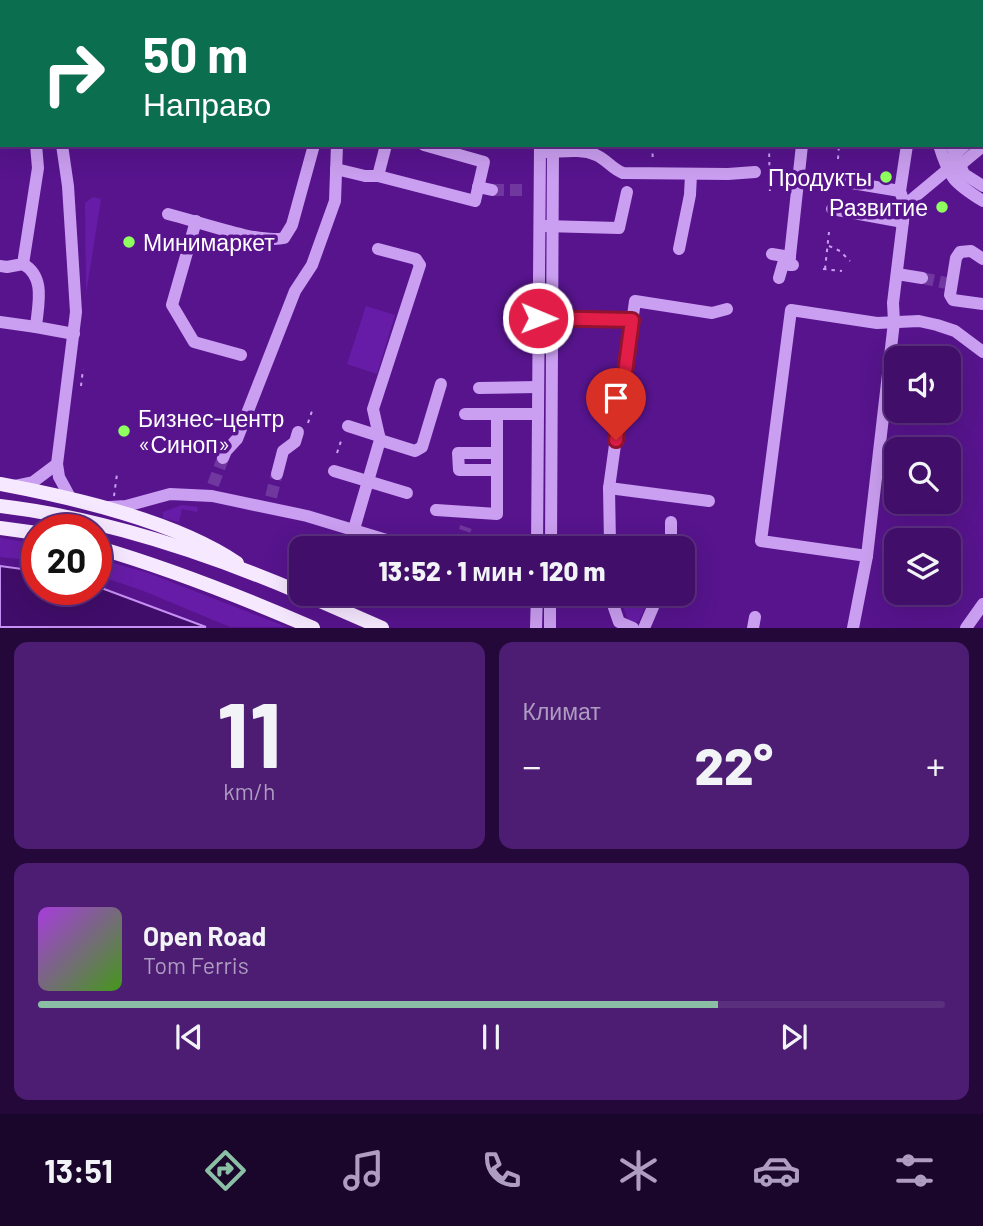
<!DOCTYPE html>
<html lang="ru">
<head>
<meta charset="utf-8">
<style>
  :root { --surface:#410f6a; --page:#4c1d72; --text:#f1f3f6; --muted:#ae9cc1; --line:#5a2f7e; --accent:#8abfa5 }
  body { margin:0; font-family:Barlow,sans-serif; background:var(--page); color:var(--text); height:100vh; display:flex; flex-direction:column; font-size:26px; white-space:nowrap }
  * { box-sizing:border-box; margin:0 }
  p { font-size:23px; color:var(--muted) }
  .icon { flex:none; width:38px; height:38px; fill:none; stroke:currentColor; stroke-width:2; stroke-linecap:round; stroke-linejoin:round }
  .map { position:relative; height:628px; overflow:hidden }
  .sheet { display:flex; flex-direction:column; gap:14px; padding:14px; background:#24083a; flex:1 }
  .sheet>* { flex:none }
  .top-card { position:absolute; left:0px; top:0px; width:984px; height:147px; box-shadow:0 7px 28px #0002,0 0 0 2px var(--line); background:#0b6e4f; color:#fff; overflow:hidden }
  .tools { position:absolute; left:884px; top:346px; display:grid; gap:14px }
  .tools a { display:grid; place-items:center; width:77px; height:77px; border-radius:14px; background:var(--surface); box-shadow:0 7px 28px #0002,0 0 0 2px var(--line); font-size:35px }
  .speed { position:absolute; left:21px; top:514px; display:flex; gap:14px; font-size:35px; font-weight:700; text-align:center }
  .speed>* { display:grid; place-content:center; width:91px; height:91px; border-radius:50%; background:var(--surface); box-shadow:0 7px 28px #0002,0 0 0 2px var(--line); line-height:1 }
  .speed .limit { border:10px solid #d22; background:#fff; color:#111 }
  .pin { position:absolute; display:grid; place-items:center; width:60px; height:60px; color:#fff; margin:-72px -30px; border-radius:50% 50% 50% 0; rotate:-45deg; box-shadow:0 0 7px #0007 }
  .pin .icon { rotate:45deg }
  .me { position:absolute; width:77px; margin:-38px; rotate:91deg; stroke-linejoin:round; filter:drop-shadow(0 0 5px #0008) }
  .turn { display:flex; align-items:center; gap:24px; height:147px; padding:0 28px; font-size:32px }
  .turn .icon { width:91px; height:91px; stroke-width:2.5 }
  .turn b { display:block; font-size:49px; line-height:60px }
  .big { font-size:52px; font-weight:800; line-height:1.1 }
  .sheet .widget { flex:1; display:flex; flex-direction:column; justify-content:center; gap:10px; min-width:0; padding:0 24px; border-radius:14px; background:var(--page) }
  .sheet .dial { align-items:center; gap:0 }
  .dial b { font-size:91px; line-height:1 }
  .song { display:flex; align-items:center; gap:21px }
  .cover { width:84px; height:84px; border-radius:10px; background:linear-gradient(135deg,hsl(280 70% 55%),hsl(100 70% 35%)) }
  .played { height:7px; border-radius:4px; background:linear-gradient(90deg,var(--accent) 75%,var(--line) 75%) }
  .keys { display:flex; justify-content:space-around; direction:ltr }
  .heat { display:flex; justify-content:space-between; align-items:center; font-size:38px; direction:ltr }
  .sheet .tiles { flex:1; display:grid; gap:14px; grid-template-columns:1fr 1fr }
  .widget:last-child { grid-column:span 2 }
  .trip { position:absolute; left:289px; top:536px; width:406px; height:70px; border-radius:14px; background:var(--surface); box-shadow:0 7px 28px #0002,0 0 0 2px var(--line); font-weight:800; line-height:70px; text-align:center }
  .tabs { display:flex; height:112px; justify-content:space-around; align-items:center; background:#1a062a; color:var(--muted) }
  .tabs .icon { width:49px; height:49px }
  .tabs .current { color:var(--accent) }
  .tabs b { font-size:32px; color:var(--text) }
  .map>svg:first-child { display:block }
  .green { fill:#671ca7 }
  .water { fill:#410d6a; stroke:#c490f3; stroke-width:2 }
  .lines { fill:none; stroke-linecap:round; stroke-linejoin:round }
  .minor-tunnel { stroke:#70379e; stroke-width:12; stroke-dasharray:12 6; stroke-linecap:butt }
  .path { stroke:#ca9ef0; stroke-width:2; stroke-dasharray:3.5 5; stroke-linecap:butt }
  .minor { stroke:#ca9ef0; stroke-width:12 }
  .major { stroke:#f6e8ff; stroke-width:14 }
  .tram { stroke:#fff; stroke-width:2 }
  .route-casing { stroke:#92132f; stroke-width:18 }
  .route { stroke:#e11d48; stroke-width:12 }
  .poi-dot { fill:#8eff5e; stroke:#57148d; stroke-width:2.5 }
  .labels { text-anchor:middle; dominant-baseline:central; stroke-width:7; stroke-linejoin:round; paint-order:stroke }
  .poi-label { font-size:23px; fill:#fff; stroke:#57148d; text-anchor:end }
</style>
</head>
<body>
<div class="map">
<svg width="983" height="628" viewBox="0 0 983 628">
  <rect width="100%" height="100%" fill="#57148d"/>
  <!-- green -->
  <g class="green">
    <polygon points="93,197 101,199 86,294 85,203"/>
    <polygon points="366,306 395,315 377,374 347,364"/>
    <polygon points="182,505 198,507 197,512 182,509 179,522 163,518 163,512"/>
    <polygon points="0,538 37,544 37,561 0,557"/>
    <polygon points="96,558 148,573 287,627 230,627 141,590 96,575"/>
    <polygon points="618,593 648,593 649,599 639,621 634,623 628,620"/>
  </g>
  <!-- water -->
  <polygon class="water" points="0,566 37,571 37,590 96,590 96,586 206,627 0,627"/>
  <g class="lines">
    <!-- minor-tunnel -->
    <g class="minor-tunnel">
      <polyline points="34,2 38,0"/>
      <polyline points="492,190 526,190"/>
      <polyline points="922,278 946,283"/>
      <polyline points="213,485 223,458"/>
      <polyline points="271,497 277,474"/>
      <polyline points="565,543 592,543"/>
      <polyline points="459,548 466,527"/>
    </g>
    <!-- path -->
    <g class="path">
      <polyline points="480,0 487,2"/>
      <polyline points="430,2 431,0"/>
      <polyline points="457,2 457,0"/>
      <polyline points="982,72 983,73"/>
      <polyline points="652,145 653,162"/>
      <polyline points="769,145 770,196"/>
      <polyline points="838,159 839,145"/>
      <polyline points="829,246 840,251 850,261"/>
      <polyline points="823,269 842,271"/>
      <polyline points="825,269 829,232"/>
      <polyline points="81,386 83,369"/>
      <polyline points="308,423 313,408"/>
      <polyline points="337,453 341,441"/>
      <polyline points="114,496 117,474"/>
    </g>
    <!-- minor -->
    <g class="minor">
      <polyline points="104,0 105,2"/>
      <polyline points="165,0 167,2"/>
      <polyline points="347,0 351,2"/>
      <polyline points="392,0 397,2"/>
      <polyline points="625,0 633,2"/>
      <polyline points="373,2 373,0"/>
      <polyline points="543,2 543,0"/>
      <polyline points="896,2 896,0"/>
      <polyline points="954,2 954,0"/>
      <polyline points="0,17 2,20"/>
      <polyline points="0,69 2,73"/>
      <polyline points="982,131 983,130"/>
      <polyline points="62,145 68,186 76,312 57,464 59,477 71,499"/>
      <path d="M939,145C949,178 954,183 983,201"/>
      <polyline points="951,145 964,174 983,186"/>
      <path d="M545,152C561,152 581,148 596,155C606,159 612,169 623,173L728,174L755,172"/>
      <polyline points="954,168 959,166 983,146"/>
      <polyline points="336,169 365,176 378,176 475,201 484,162 424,145"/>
      <polyline points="378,176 386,145"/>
      <polyline points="840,181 900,191"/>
      <polyline points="478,187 492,190"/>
      <polyline points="905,205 947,170 954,155 965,145"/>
      <polyline points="832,209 903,222"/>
      <path d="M168,214C197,221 258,244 284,238L292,225L314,145"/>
      <polyline points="196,221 172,305 194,342 241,355"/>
      <polyline points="544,226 619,228 627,192"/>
      <polyline points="679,249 690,195 691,174"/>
      <polyline points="772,254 790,257 783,264 779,278"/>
      <polyline points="983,259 971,251 960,252 956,258 950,295 953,300 983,304"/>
      <path d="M23,264C46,277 38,304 36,327L74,334"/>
      <polyline points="793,265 789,265 802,145"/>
      <polyline points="0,266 7,267 23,264 38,168 36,145"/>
      <polyline points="897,274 922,278"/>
      <polyline points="546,318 632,320"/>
      <polyline points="0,322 36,327"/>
      <polyline points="479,388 538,387"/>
      <polyline points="465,414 538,414"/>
      <polyline points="348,426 379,436"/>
      <polyline points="380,440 415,451 422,447 441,384"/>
      <polyline points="223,458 226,451 237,439 295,291 312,265 335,201 337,145"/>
      <polyline points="497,470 459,470 458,453 497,453"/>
      <polyline points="334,471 407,493"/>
      <polyline points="277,474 283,451 295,442 298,432"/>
      <polyline points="14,486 33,482 57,464"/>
      <polyline points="609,488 709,501"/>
      <polyline points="109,507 126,506 170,494 212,496 307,516 413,548"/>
      <polyline points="436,510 497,514 497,414"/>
      <polyline points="354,529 380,440 373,409 420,265 416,259 378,249"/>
      <polyline points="592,543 610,543 609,488 635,301 712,313 727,309"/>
      <polyline points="537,548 540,145"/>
      <polyline points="551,548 553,145"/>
      <polyline points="671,548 671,522"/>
      <polyline points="867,556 761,541 791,310 877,323 919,321 937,325 955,331 983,352"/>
      <polyline points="609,593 619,622 633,628"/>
      <polyline points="536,628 537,593"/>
      <polyline points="550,628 550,593"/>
      <polyline points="644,628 659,593"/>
      <polyline points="753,628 755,617"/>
      <polyline points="853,628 867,556 894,322 893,303 905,205 900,191 907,145"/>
      <polyline points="966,628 983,604"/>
    </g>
    <!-- major -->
    <g class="major">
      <path d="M0,484C74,498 175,521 237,563"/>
      <path d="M0,506C102,518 207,553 301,593"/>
      <polyline points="0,528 37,533"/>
      <path d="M96,547C171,569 242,597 313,628"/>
      <polyline points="302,593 382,628"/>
    </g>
    <!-- tram -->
    <g class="tram">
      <polyline points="366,0 370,2"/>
      <polyline points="547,2 548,0"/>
    </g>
  </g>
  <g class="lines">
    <!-- route casing -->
    <g class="route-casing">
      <polyline id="route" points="538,318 632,320 616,440"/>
    </g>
    <!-- route -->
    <use href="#route" class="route"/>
  </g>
  <!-- markers -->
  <g class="poi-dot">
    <circle cx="886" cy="177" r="7"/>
    <circle cx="942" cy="207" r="7"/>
    <circle cx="129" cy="242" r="7"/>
    <circle cx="124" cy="431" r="7"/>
  </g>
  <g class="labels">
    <!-- poi labels -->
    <g class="poi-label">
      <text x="872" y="177">Продукты</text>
      <text x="928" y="207">Развитие</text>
      <text x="143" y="242" text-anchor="start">Минимаркет</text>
      <text x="138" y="418" text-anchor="start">Бизнес-центр<tspan x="138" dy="26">«Синоп»</tspan></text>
    </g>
  </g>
</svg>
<div class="tools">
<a><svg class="icon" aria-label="sound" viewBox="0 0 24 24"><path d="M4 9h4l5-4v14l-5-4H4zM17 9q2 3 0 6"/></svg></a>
<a><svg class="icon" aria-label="search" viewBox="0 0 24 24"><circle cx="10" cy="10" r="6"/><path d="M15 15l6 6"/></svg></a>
<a><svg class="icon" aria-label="layers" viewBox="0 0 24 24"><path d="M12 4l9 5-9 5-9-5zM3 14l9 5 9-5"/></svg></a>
</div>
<div class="speed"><div class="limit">20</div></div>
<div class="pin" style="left:616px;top:440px;background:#d93025"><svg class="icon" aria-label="arrive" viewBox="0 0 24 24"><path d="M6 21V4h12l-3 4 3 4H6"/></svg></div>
<svg class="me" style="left:538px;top:318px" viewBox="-20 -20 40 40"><circle r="17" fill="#e11d48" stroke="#fff" stroke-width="3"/><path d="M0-11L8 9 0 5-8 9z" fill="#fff"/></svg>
<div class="trip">13:52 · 1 мин · 120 m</div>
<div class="top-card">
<div class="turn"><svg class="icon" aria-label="right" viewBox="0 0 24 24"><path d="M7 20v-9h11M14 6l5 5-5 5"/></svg><div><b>50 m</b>Направо</div></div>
</div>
</div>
<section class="sheet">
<div class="tiles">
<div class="widget dial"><b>11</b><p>km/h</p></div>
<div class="widget"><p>Климат</p>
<div class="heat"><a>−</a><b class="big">22°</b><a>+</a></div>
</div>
<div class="widget">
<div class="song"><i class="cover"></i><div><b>Open Road</b><p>Tom Ferris</p></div></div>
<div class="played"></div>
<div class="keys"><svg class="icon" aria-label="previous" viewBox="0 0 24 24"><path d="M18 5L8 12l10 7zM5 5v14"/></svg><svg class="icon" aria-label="pause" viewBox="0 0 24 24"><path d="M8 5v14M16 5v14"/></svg><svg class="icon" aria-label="next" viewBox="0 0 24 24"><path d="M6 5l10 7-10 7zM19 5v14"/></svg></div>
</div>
</div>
</section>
<nav class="tabs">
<b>13:51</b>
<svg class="icon current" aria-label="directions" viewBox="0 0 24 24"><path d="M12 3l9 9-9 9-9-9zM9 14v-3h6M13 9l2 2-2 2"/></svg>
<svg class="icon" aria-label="music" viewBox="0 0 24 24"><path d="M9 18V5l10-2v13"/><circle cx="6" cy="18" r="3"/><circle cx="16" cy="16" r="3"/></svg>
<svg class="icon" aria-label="phone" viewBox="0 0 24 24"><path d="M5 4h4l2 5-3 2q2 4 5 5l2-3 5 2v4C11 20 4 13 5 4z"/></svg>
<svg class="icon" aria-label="climate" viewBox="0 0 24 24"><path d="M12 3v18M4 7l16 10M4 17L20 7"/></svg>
<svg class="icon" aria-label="car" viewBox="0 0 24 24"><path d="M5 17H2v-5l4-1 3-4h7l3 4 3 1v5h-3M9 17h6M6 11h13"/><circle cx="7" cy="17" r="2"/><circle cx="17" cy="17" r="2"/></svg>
<svg class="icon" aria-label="filters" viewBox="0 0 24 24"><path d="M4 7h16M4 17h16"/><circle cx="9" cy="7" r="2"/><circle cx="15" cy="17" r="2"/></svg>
</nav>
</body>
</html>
